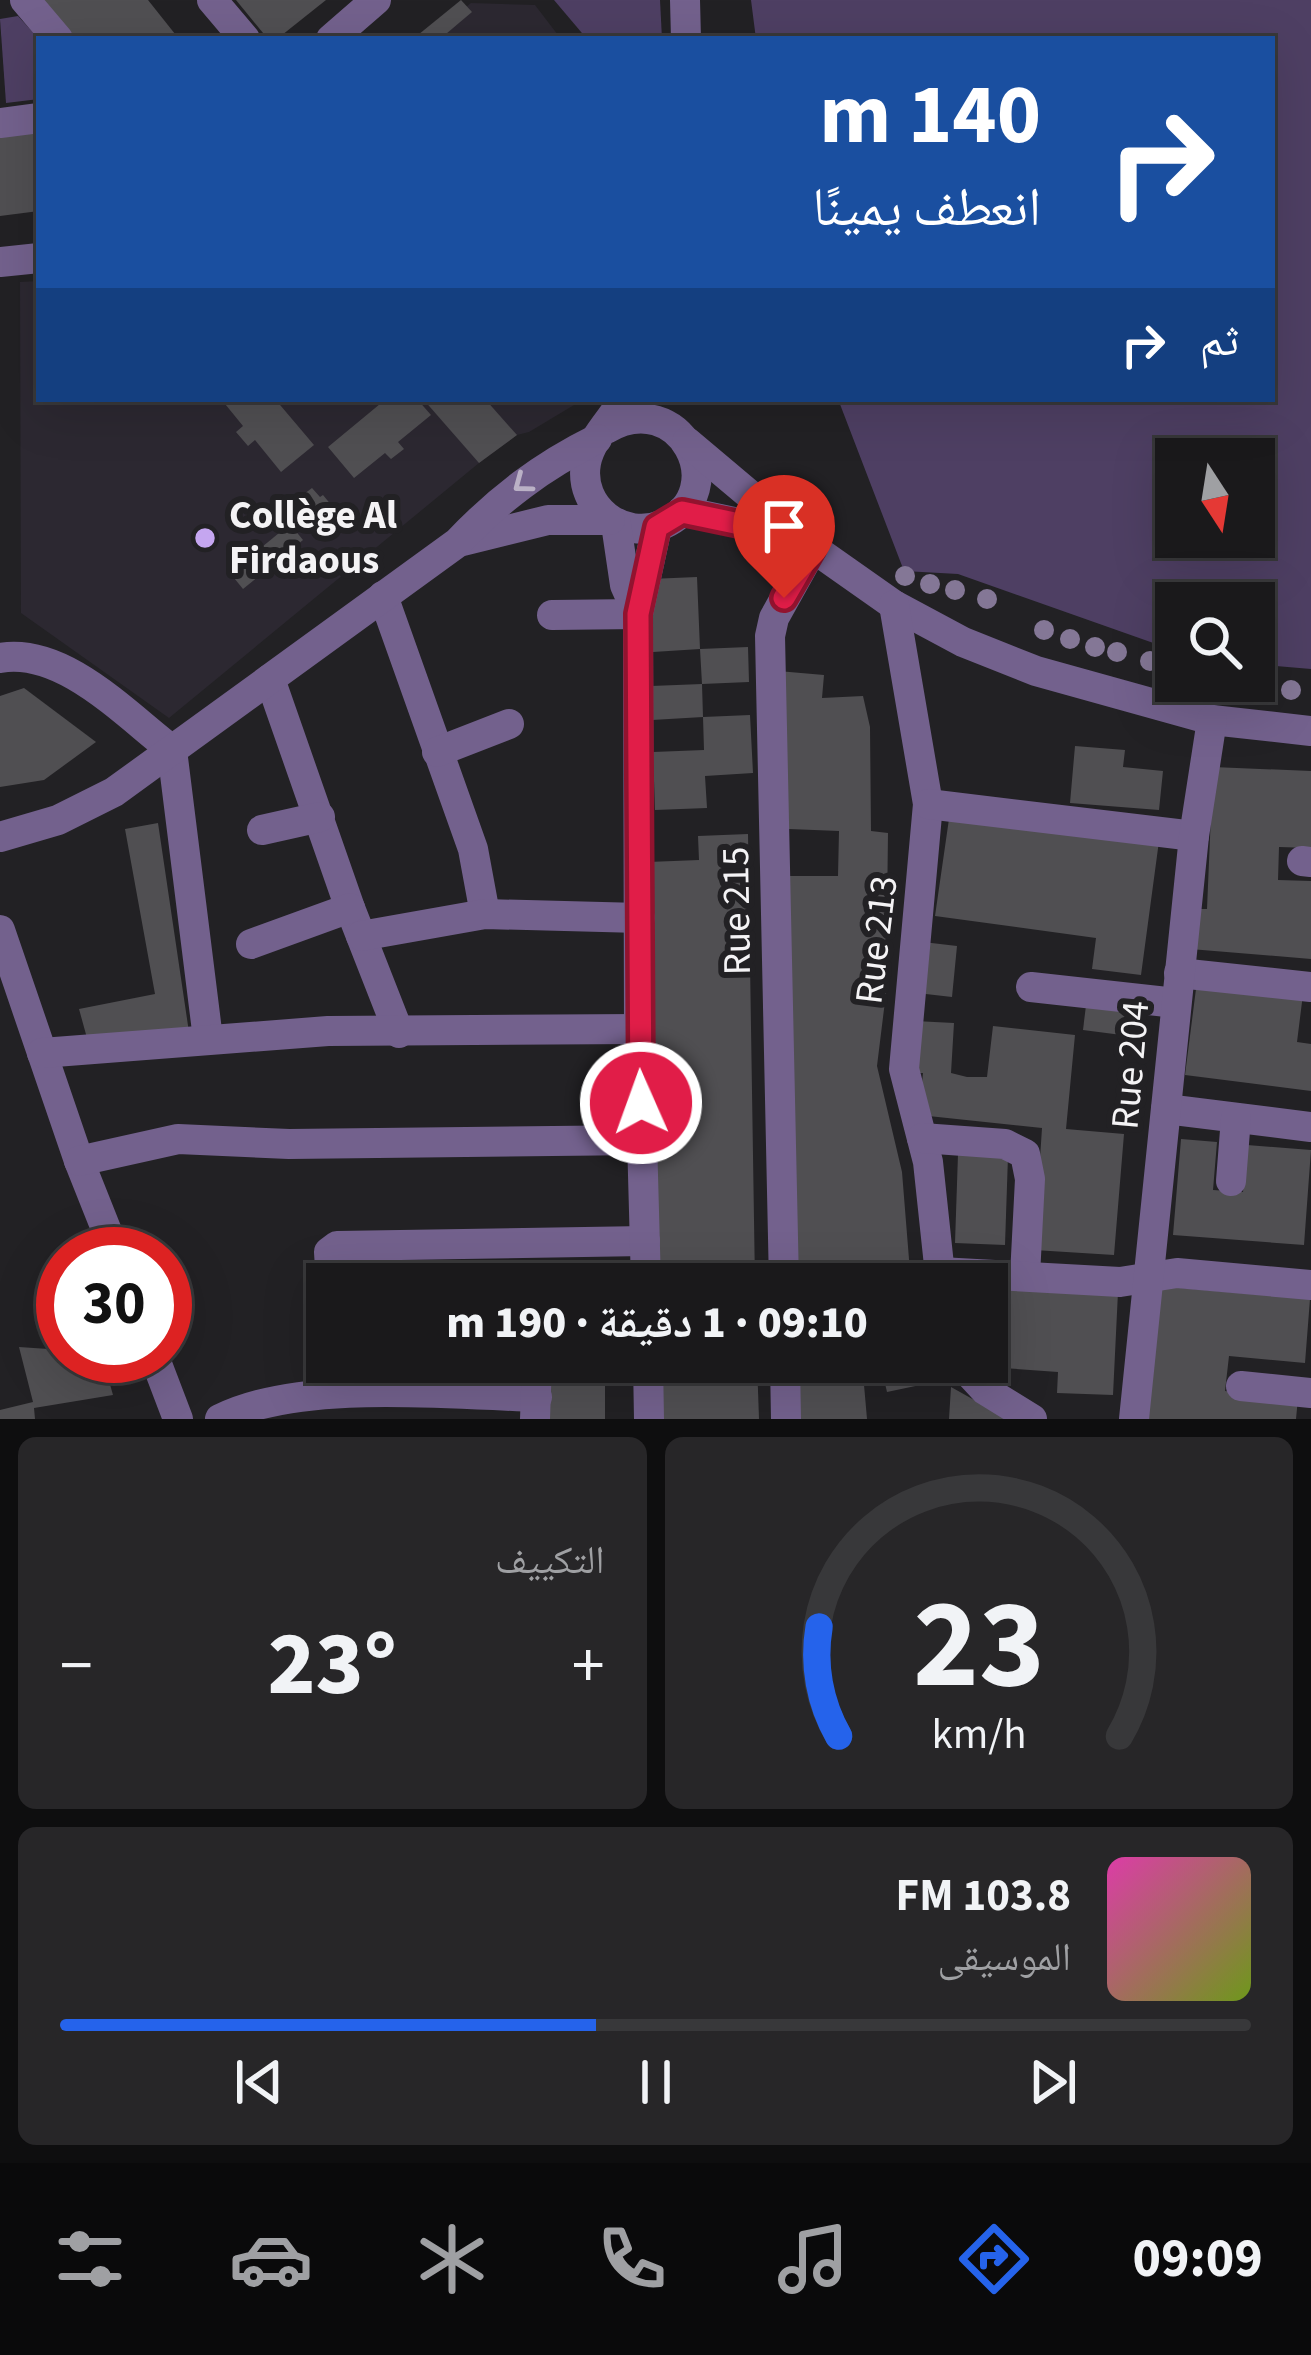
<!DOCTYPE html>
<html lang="ar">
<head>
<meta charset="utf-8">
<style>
  :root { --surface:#1a191b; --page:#272628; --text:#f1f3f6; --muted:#9fa0a3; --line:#38383a; --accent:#2563eb }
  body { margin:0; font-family:"Source Sans 3","Noto Naskh Arabic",sans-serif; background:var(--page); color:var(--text); direction:rtl; height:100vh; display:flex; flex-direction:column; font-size:45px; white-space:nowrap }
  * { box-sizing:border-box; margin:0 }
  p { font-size:39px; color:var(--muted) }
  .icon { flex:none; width:66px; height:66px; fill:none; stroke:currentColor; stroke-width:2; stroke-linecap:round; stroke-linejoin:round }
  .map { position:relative; height:1419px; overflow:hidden; direction:ltr }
  .drawer { display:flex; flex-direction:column; gap:18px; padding:18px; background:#0e0e0f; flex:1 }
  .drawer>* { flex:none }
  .guide { position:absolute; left:36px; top:36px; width:1239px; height:366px; border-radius:0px; box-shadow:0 12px 48px #0002,0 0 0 3px var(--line); direction:rtl; background:#1a4fa0; color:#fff; overflow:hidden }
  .needle { width:78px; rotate:168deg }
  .tools { position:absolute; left:1155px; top:438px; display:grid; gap:24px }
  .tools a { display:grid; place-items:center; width:120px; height:120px; border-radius:0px; background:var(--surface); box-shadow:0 12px 48px #0002,0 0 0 3px var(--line); font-size:60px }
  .speed { position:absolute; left:36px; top:1227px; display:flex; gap:24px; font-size:60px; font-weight:700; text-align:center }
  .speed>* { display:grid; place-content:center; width:156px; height:156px; border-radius:50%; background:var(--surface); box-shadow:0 12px 48px #0002,0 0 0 3px var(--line); line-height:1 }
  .speed .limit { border:18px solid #d22; background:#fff; color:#111 }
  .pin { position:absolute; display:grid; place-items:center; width:102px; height:102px; color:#fff; margin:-123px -51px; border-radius:50% 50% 50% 0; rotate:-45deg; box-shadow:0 0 12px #0007 }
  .pin .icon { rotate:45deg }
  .me { position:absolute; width:132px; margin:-66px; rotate:358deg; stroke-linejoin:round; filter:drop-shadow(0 0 9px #0008) }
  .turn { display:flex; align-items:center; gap:42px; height:252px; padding:0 36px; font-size:54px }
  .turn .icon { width:156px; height:156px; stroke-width:2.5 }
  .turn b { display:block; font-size:84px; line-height:102px }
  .then { display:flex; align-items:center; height:114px; padding:0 36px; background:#0003; gap:24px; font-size:45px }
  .big { font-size:90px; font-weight:800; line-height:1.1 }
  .drawer .widget { flex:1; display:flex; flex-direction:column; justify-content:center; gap:18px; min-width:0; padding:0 42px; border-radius:18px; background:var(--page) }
  .drawer .dial { align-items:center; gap:0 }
  .dial svg { height:312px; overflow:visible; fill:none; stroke:var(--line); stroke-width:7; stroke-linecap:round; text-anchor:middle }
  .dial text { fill:var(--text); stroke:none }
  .song { display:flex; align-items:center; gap:36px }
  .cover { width:144px; height:144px; border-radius:18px; background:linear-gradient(135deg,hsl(320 70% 55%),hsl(80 70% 35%)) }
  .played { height:12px; border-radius:6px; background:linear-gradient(90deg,var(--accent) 45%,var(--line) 45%) }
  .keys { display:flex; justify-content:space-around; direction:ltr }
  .heat { display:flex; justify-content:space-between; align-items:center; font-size:66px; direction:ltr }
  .drawer .tiles { flex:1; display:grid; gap:18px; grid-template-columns:1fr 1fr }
  .widget:last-child { grid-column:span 2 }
  .trip { position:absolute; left:306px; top:1263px; width:702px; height:120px; border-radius:0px; background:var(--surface); box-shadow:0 12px 48px #0002,0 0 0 3px var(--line); font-weight:800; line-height:120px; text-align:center; direction:rtl }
  .tab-bar { display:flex; height:192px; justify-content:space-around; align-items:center; background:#0a0a0b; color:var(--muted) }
  .tab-bar .icon { width:84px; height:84px }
  .tab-bar .active { color:var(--accent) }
  .tab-bar b { font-size:54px; color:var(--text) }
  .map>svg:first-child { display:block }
  .built { fill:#2c2831 }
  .green { fill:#4e3f63; fill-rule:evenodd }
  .building { fill:#504f52 }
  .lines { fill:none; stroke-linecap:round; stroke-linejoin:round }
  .minor { stroke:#73618d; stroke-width:30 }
  .tree { fill:#847796 }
  .oneway { stroke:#bab1c6 }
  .route-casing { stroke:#92132f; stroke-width:30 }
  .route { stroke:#e11d48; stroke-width:21 }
  .poi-dot { fill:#c5a6f0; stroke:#222124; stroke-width:4.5 }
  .labels { text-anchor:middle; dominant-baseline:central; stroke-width:12; stroke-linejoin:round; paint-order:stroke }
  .poi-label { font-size:39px; font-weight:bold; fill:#f4f3f5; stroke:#222124; text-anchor:start }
  .street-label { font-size:39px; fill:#f4f3f5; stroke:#222124 }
</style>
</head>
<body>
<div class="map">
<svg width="1311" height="1419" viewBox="0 0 1311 1419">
  <rect width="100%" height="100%" fill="#222124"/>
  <!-- built -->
  <g class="built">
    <polygon points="471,3 535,5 561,39 426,39"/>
    <polygon points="39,281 39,399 584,399 529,432 517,435 479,463 169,718 21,613 20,282"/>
  </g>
  <!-- green -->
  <g class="green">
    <polygon points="554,0 660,0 662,39 587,39"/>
    <path d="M751,0H1311V669L1254,664V603H1176V651L958,574L904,571L838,399H1272V39H756ZM1176,459H1254V537H1176Z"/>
    <polygon points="18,16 39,39 39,99 6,103 0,19"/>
  </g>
  <!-- building -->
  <g class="building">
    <polygon points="39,0 148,0 179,39 71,39"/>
    <polygon points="236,0 326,0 277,39 268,39"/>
    <polygon points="461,0 472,12 440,39 413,39"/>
    <polygon points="39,130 39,211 0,216 0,135"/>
    <polygon points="221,399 275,399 314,445 281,472 255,440 248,446 236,432 243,426"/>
    <polygon points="386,399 417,399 431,415 398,442 404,449 391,459 385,453 354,478 328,447"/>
    <polygon points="423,399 485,399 517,435 479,463"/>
    <polygon points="312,488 320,497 323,495 341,517 315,537 292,503"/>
    <polygon points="290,524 303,540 243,589 230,573"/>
    <polygon points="697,577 700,649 748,647 749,682 702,684 700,649 653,652 650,579"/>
    <polygon points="778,671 824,675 822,698 863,696 870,727 871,831 888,833 886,993 877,1066 902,1172 911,1284 789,1284 783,876 838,876 839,831 789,829"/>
    <polygon points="702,684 703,717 750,715 753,773 705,776 707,808 655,810 653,752 704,750 703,717 652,720 651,686"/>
    <polygon points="24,688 96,742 44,780 0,787 0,696"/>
    <polygon points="1075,746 1125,750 1123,767 1163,771 1159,810 1070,803"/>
    <polygon points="1213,767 1311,771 1311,848 1279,847 1278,880 1311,881 1311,959 1190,949 1194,909 1207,909"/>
    <polygon points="950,812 1159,841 1141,975 1092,969 1096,938 935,916"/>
    <polygon points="158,823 190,1039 87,1038 79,1009 155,994 125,829"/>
    <polygon points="748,834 755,1284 658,1284 648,862 699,860 698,836"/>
    <polygon points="923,942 957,946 952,997 917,993"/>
    <polygon points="1197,981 1303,994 1297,1042 1311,1044 1311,1091 1185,1075"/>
    <polygon points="1087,997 1141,1004 1137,1037 1083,1030"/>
    <polygon points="915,1021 954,1023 951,1073 967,1077 987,1077 993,1026 1075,1035 1066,1129 1124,1134 1114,1255 1034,1250 1042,1128 919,1115 923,1073 911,1073"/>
    <polygon points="1181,1139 1217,1142 1213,1190 1243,1192 1247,1145 1311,1150 1304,1245 1173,1235"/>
    <polygon points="958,1154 1008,1156 1005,1245 955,1243"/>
    <polygon points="987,1285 1118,1292 1113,1395 1057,1393 1058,1372 989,1367 993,1321 987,1321"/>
    <polygon points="1158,1286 1310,1299 1305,1363 1229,1356 1225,1391 1298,1398 1296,1419 1145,1419"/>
    <polygon points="19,1347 63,1350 63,1356 102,1356 113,1395 34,1408 35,1419 0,1419 0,1410 33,1402"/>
    <polygon points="543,1362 605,1362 605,1419 540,1419"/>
    <polygon points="659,1362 757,1362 759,1419 661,1419"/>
    <polygon points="790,1362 862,1362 867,1419 791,1419"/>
    <polygon points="880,1362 920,1362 925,1384 887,1392"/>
    <polygon points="951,1387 985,1406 1016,1419 949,1419"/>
  </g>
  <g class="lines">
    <!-- minor -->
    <g class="minor">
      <polyline points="25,0 58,39"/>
      <polyline points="212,0 245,39"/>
      <polyline points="685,0 686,39"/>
      <polyline points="331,39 376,0"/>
      <polyline points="0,123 39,118"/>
      <polyline points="0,262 39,258"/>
      <path d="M606,429C680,385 734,491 664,524C623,542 578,507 586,463C590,440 612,419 624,399"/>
      <polyline points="687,442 813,548 894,605 963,642 1036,671 1212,720 1311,731"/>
      <polyline points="682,511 791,534"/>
      <polyline points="616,524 625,585 638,614"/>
      <polyline points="463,541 548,520 610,520"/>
      <polyline points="383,596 473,849 485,914"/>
      <polyline points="894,605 928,804 904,1069 928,1162 941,1284"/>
      <polyline points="552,615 638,614"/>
      <path d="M0,658C63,647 125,714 172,750L208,1039"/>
      <polyline points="270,679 350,908 399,1033"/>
      <polyline points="437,752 509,724"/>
      <polyline points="928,804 1194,836"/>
      <polyline points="262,830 320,817"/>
      <path d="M0,837L58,820L114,792L457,543C499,499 542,466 597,439"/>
      <polyline points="1302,861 1311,862"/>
      <polyline points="0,930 79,1161 116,1254"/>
      <polyline points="361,936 485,914 640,918"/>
      <polyline points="251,944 350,908"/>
      <polyline points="1179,973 1311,987"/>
      <polyline points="1031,987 1176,1003"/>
      <polyline points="42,1053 328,1031 639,1029"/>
      <polyline points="1166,1109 1311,1127"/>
      <polyline points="922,1138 1005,1144 1025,1154 1030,1179 1025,1276"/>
      <polyline points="79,1161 178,1139 289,1144 643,1140"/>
      <polyline points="1231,1181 1236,1118"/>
      <polyline points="940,1272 1120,1282 1177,1273 1311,1285"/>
      <polyline points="331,1284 329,1252 337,1246 645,1241"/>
      <polyline points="646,1284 639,1029 638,614 657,527"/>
      <polyline points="784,1284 770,636 774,618 813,548"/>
      <polyline points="154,1356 178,1419"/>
      <polyline points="343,1362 348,1392"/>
      <polyline points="648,1362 649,1419"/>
      <polyline points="785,1362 786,1419"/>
      <polyline points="959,1362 985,1390 1032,1419"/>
      <polyline points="1241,1386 1311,1393"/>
      <path d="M220,1419C299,1379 448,1394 537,1397"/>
      <polyline points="535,1419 537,1362"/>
      <polyline points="1134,1419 1194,836 1212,720"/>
    </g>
  </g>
  <!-- trees -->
  <g class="tree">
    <circle cx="905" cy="576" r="10"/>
    <circle cx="930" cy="584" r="10"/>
    <circle cx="955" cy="590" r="10"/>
    <circle cx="987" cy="599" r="10"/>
    <circle cx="1044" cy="630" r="10"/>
    <circle cx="1070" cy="639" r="10"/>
    <circle cx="1095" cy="647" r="10"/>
    <circle cx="1117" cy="652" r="10"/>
    <circle cx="1150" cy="661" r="10"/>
    <circle cx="1291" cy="690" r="10"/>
  </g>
  <!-- one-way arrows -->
  <defs><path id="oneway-chevron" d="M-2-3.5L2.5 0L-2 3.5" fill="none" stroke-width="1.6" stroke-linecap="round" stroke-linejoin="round" transform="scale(3)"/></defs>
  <use class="oneway" href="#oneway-chevron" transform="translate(522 484) rotate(143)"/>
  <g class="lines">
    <!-- route casing -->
    <g class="route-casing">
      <polyline id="route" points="641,1103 638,614 657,527 682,512 797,536 813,548 784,598"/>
    </g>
    <!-- route -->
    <use href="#route" class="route"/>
  </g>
  <!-- markers -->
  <circle class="poi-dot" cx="205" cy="538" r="12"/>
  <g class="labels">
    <!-- poi labels -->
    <g class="poi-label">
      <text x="229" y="516">Collège Al<tspan x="229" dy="45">Firdaous</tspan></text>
    </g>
    <!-- street labels -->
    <g class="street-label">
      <text transform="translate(737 911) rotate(-91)">Rue 215</text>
      <text transform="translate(877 940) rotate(-83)">Rue 213</text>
      <text transform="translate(1131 1065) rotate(-85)">Rue 204</text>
    </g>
  </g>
</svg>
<div class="tools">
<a><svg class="needle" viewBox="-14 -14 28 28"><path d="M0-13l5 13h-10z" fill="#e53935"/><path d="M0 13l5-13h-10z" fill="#9fa0a3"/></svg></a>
<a><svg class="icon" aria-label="search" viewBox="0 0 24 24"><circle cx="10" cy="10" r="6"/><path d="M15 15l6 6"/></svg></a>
</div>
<div class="speed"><div class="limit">30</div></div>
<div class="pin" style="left:784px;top:598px;background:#d93025"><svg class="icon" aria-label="arrive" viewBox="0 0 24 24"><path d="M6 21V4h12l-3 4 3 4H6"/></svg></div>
<svg class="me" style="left:641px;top:1103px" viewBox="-20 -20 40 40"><circle r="17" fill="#e11d48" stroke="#fff" stroke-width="3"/><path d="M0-11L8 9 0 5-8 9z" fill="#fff"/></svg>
<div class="trip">09:10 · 1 دقيقة · 190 m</div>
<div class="guide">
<div class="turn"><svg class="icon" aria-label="right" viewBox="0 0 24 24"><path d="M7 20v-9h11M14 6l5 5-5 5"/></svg><div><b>140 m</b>انعطف يمينًا</div></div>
<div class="then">ثم<svg class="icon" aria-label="right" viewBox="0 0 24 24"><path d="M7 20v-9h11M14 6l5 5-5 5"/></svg></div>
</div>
</div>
<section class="drawer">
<div class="tiles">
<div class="widget dial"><svg viewBox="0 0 100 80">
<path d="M14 69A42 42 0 1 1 86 69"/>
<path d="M14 69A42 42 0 0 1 9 41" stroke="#2563eb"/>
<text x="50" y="56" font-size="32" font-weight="700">23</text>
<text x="50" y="72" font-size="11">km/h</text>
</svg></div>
<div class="widget"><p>التكييف</p>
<div class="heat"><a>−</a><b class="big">23°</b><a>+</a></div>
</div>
<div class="widget">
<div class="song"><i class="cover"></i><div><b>103.8 FM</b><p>الموسيقى</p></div></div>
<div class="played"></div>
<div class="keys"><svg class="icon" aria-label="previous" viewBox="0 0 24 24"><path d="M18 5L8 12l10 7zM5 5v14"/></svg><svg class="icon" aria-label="pause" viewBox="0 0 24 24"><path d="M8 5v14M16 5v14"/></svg><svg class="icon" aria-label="next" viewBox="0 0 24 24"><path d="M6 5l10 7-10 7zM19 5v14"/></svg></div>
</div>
</div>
</section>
<nav class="tab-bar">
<b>09:09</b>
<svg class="icon active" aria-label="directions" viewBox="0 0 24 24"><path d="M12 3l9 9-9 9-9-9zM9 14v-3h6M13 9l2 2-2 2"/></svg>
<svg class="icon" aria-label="music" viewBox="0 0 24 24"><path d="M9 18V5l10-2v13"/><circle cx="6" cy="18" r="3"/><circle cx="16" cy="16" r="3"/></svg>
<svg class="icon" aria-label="phone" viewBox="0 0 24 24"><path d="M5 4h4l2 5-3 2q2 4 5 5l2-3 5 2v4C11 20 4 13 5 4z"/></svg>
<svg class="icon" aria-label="climate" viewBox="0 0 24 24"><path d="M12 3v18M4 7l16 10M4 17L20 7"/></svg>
<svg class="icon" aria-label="car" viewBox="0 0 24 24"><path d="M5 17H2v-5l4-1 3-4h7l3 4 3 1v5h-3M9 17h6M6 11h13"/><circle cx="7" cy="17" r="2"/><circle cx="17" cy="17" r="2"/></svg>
<svg class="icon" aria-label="filters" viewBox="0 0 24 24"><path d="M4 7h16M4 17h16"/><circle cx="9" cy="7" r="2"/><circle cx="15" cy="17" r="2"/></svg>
</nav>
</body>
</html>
